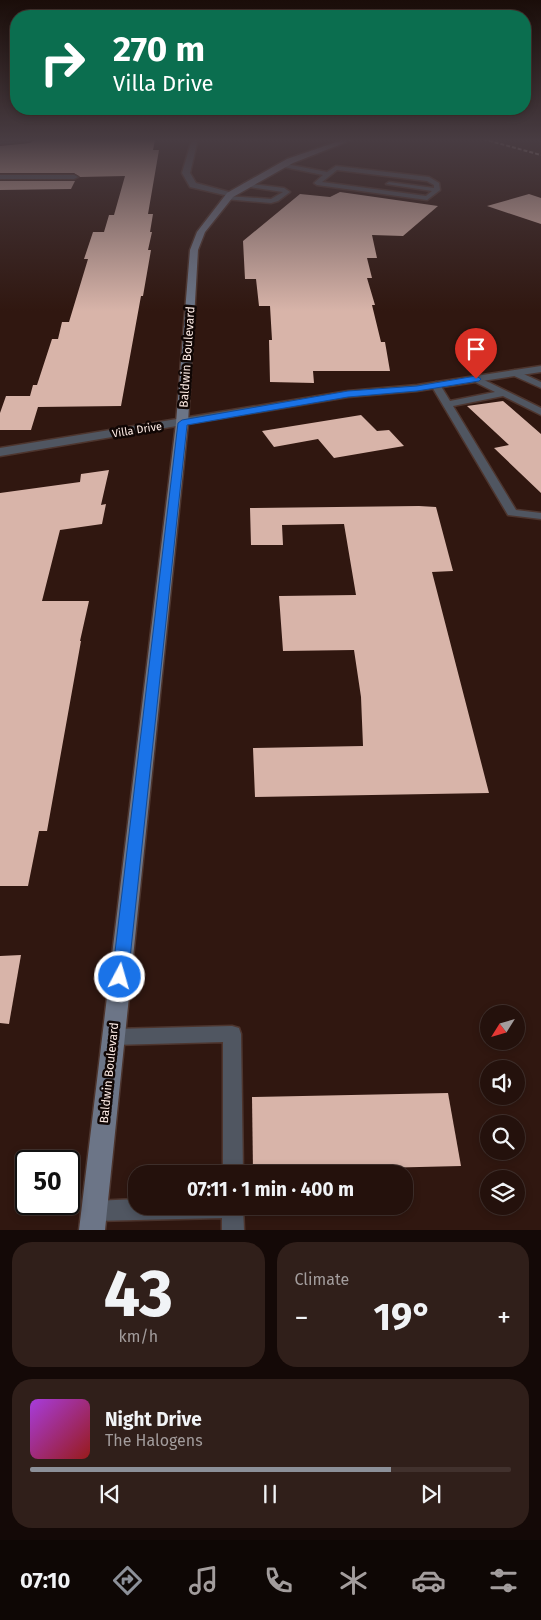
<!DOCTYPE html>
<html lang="en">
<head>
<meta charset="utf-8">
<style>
  :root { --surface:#24110c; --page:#301f1a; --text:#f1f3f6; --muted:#a39d9d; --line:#41312d; --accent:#8c9099 }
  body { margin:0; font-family:"Fira Sans",sans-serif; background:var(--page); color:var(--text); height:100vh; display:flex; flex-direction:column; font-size:19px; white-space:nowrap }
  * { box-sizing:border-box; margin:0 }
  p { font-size:16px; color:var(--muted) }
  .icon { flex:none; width:28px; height:28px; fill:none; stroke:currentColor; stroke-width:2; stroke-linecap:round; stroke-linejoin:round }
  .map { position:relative; height:1230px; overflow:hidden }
  .sheet { display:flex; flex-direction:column; gap:12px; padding:12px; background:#140907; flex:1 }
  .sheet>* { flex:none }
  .hud { position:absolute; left:10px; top:10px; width:521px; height:105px; border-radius:20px; box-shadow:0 2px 8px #0003,0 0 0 1px var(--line); background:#0b6e4f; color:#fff; overflow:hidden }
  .needle { width:32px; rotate:233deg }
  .fabs { position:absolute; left:480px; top:1005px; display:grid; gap:10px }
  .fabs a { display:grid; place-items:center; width:45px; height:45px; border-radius:50%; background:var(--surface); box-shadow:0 2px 8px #0003,0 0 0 1px var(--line); font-size:25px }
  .speed { position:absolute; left:15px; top:1150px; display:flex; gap:10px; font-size:25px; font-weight:700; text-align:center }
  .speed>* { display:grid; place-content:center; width:65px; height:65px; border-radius:50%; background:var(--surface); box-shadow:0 2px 8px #0003,0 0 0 1px var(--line); line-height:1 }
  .speed .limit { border:2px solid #111; border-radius:8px; background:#fff; color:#111 }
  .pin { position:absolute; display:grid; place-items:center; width:42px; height:42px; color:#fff; margin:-51px -21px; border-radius:50% 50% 50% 0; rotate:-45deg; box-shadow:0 0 5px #0007 }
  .pin .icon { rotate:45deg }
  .me { position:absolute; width:55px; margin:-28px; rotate:6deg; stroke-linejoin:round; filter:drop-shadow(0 0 4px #0008) }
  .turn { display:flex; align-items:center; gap:18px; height:105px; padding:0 20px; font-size:22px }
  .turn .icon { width:65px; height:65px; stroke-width:2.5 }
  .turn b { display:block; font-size:35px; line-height:42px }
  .big { font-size:38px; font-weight:700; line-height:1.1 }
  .sheet .widget { flex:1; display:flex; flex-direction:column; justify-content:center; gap:8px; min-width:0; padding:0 18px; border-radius:20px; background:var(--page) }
  .sheet .dial { align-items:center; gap:0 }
  .dial b { font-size:65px; line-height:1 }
  .song { display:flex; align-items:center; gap:15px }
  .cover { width:60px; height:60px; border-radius:8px; background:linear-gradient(135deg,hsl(280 70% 55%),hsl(0 70% 35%)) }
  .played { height:5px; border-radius:2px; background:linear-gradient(90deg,var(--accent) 75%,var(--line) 75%) }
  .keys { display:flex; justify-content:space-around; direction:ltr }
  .heat { display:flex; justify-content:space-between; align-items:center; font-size:28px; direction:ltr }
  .sheet .tiles { flex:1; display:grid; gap:12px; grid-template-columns:1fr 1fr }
  .widget:last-child { grid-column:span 2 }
  .trip { position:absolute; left:128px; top:1165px; width:285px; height:50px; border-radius:20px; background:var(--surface); box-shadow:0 2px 8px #0003,0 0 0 1px var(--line); font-weight:700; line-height:50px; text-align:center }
  .menu { display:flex; height:80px; justify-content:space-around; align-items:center; background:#0e0705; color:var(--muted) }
  .menu .icon { width:35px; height:35px }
  .menu .active { color:var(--accent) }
  .menu b { font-size:22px; color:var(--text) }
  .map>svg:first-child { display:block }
  .building { fill:#d8b4a9 }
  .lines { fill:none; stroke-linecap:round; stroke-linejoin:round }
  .service-casing { stroke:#4d352e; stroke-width:3 }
  .minor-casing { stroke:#4d352e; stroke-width:3 }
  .tertiary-casing { stroke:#4d352e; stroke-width:3 }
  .secondary-casing { stroke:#4d352e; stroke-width:3 }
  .service { fill:#505661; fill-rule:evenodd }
  .minor { fill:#505661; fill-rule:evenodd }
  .tertiary { fill:#505661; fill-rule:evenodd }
  .secondary { fill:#6c7587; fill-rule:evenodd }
  .rail { stroke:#d4c0ba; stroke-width:2; stroke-dasharray:4 2; stroke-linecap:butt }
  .route { fill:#1a73e8; stroke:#114b97 }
  .labels { text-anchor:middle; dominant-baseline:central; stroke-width:5; stroke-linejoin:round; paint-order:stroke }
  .far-street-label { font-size:11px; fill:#feece6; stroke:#100604 }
  .street-label { font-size:12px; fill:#feece6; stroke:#100604 }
</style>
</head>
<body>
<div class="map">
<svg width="541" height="1230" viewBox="0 0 541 1230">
  <rect width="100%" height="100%" fill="#301710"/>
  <!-- building -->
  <g class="building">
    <polygon points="35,139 155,140 153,150 159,150 148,214 153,214 150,232 152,232 148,250 151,250 143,296 141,296 121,406 38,407 31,430 0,430 0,413 6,396 30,396 33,385 37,385 52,339 58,339 62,322 69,322 88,259 84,259 93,232 104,232 109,215 114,215 125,176 80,177 74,173 0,173 0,146 30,143"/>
    <polygon points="0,181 75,181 71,189 0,190"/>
    <polygon points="340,192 438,206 403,236 372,235 377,258 367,258 372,278 367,278 375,305 372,305 381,342 385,342 390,371 313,371 314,383 270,382 269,340 272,340 270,306 259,306 256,279 245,279 243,241 300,194 330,197"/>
    <polygon points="529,194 541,198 541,224 487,206"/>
    <polygon points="503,401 541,434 541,493 494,448 509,445 467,406"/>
    <polygon points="361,415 377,431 389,430 404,446 334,458 318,439 274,447 262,431"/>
    <polygon points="109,470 101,505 106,504 102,524 60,530 42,601 89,601 80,641 81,641 47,831 39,831 28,886 0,886 0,493 80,482 81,474"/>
    <polygon points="419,506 436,507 453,571 432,572 489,793 255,797 253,748 363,746 361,697 354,650 283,651 279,596 356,595 344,524 282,525 283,545 251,545 250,508"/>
    <polygon points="21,955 9,1024 0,1023 0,956"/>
    <polygon points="448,1093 461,1166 253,1171 252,1097"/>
  </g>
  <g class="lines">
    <!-- service casing -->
    <g class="service-casing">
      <g id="service">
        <path d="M281,163L327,172L336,166L429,177L439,183L440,190L427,200L317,185L314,183L323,175L279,166ZM337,170L427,181L434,185V188L389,182L386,184L432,191L426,196L322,182Z"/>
        <polygon points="245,183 284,188 290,192 278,201 271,203 225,199 225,197 227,196 271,199 283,192 243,186 243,184"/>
        <polygon points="515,370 541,382 541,388 512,375 511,373"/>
        <polygon points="476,376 541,408 541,415 503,396 453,406 516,510 541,513 541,519 508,515 431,385 436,382 439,383 450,401 495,392 473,381 473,377"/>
        <polygon points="232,1026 239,1028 241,1034 243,1174 223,1174 223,1042 113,1045 106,1043 104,1037 106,1031 113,1029"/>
        <polygon points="136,1199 136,1206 243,1206 244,1230 222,1230 222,1218 94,1221 87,1218 83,1211 87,1204 94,1201"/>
      </g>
    </g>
    <!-- minor casing -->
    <g class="minor-casing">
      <g id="minor">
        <polygon points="33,139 30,141 0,144 0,140"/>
        <polygon points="192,139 198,139 190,173 196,183 233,193 233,197 190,187 182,173"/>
        <polygon points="0,175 74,175 78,177 74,179 0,179"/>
      </g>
    </g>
    <!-- tertiary casing -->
    <g class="tertiary-casing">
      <polygon id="tertiary" points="541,366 541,372 417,391 348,397 0,456 0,448 348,391 417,385"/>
    </g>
    <!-- secondary casing -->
    <g class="secondary-casing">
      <polygon id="secondary" points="345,139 354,139 293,163 233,197 205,232 198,250 188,423 105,1230 79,1230 176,423 190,250 197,232 227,193 287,159"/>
    </g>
    <!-- service -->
    <use href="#service" class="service"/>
    <!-- minor -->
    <use href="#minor" class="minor"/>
    <!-- tertiary -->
    <use href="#tertiary" class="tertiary"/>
    <!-- secondary -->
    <use href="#secondary" class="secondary"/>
    <!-- rail -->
    <polyline class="rail" points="483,139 541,155"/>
  </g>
  <!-- sky -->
  <linearGradient id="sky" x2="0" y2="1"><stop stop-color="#1a0d09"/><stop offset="0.45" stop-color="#483c42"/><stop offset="1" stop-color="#483c42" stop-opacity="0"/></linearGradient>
  <rect width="541" height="311" fill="url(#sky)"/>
  <!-- route -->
  <polygon class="route" points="476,376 481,379 479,381 417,391 348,397 187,425 128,977 126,982 120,984 114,982 112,977 178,423 182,420 348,391 417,386"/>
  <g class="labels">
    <!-- far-street labels -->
    <g class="far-street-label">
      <text transform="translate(137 430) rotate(-9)">Villa Drive</text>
    </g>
    <!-- street labels -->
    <g class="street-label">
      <text transform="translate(187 357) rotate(-86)">Baldwin Boulevard</text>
      <text transform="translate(109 1073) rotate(-84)">Baldwin Boulevard</text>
    </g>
  </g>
</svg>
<div class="fabs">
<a><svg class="needle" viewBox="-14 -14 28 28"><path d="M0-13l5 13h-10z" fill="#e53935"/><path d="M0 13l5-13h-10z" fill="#a39d9d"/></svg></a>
<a><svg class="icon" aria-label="sound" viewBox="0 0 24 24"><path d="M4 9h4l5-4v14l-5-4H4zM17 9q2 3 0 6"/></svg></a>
<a><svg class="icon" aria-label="search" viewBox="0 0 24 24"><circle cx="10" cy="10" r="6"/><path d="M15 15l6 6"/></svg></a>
<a><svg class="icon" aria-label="layers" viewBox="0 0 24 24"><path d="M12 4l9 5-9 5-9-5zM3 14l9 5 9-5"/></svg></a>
</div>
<div class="speed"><div class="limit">50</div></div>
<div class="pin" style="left:476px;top:379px;background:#d93025"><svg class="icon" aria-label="arrive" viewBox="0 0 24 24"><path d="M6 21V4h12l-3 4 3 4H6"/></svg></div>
<svg class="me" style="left:120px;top:977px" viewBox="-20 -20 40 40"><circle r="17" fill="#1a73e8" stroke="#fff" stroke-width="3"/><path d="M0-11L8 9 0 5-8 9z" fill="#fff"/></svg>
<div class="trip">07:11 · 1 min · 400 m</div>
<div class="hud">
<div class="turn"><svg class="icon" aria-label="right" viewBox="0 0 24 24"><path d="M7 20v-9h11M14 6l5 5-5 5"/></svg><div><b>270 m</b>Villa Drive</div></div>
</div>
</div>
<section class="sheet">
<div class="tiles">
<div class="widget dial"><b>43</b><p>km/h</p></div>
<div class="widget"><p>Climate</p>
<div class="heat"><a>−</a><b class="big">19°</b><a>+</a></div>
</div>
<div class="widget">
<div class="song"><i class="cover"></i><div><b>Night Drive</b><p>The Halogens</p></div></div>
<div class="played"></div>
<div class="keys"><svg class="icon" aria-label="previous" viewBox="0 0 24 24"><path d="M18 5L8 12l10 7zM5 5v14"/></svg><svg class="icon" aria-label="pause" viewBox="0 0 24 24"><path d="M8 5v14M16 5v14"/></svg><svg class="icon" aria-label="next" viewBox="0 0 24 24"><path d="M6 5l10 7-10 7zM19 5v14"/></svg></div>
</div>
</div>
</section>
<nav class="menu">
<b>07:10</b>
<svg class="icon active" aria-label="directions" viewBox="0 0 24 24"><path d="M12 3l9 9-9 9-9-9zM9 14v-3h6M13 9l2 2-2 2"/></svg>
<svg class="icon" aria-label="music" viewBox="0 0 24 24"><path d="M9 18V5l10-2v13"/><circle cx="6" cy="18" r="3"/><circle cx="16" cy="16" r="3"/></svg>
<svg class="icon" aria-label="phone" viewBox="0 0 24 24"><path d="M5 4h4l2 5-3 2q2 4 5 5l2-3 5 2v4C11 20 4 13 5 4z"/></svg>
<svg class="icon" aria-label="climate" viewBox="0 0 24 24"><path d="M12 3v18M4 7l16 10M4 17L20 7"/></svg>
<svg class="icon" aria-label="car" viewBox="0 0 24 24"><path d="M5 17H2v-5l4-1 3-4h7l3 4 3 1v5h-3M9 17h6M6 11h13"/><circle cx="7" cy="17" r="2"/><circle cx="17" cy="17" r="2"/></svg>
<svg class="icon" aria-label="filters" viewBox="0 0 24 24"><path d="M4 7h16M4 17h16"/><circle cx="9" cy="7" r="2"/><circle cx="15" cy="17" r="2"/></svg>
</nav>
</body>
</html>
